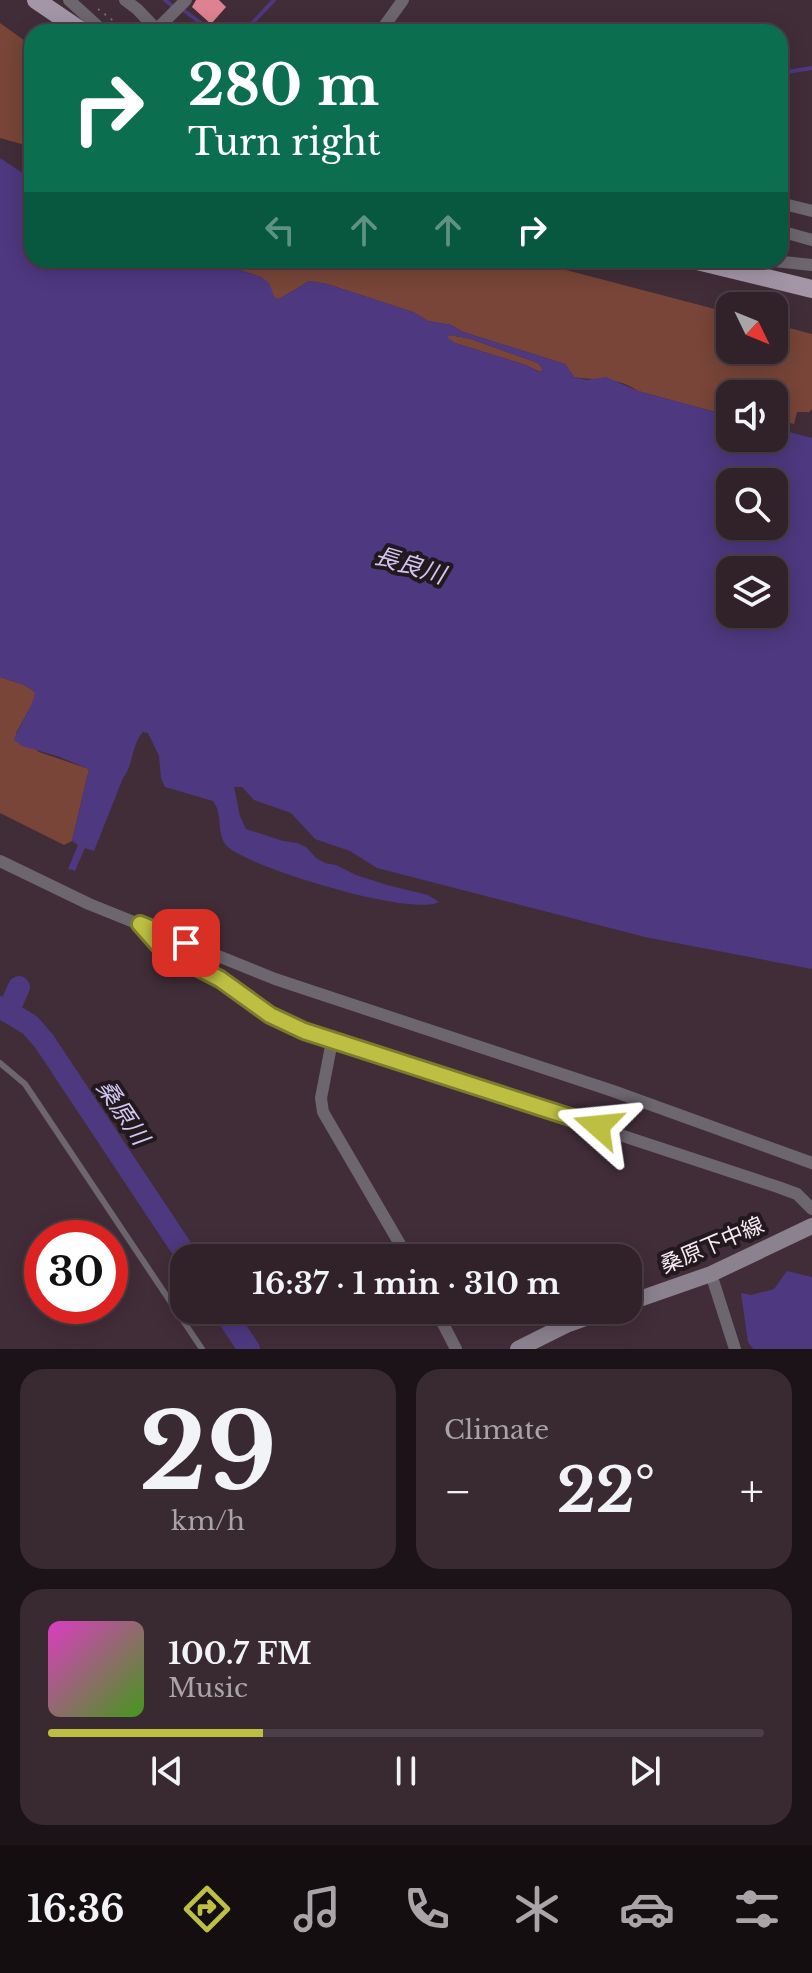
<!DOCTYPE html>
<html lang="en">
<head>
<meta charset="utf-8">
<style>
  :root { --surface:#31222a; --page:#392a32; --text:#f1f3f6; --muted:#a8a4a8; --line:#4c3f47; --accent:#bdbf43 }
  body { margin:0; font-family:"Libre Baskerville","Noto Sans JP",serif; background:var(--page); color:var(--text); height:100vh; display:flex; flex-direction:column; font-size:30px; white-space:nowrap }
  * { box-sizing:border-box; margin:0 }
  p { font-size:26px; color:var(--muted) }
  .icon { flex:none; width:44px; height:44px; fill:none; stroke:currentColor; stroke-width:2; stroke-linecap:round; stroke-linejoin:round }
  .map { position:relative; height:1349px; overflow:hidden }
  .details { display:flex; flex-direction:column; gap:20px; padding:20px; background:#1b1317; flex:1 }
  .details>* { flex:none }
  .top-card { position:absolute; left:24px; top:24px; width:764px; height:244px; border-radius:24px; box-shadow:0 4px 20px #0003,0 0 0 2px var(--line); background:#0b6e4f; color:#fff; overflow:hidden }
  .needle { width:52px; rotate:133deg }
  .buttons { position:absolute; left:716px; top:292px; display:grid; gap:16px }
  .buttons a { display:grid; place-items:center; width:72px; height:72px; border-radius:16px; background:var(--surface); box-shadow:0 4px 20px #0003,0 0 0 2px var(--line); font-size:40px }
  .speed { position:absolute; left:24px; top:1220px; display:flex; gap:16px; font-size:40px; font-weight:700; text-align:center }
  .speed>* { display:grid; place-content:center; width:104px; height:104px; border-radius:50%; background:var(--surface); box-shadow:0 4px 20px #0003,0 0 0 2px var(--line); line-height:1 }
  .speed .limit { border:12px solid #d22; background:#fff; color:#111 }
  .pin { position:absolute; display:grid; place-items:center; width:68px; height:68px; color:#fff; margin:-34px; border-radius:16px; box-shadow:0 4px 12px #0006 }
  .me { position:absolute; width:88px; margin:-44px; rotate:288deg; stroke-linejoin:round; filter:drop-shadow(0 0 6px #0008) }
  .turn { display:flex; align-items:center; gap:28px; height:168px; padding:0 32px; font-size:36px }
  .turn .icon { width:104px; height:104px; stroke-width:2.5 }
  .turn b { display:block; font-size:56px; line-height:68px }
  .lanes { display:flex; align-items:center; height:76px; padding:0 32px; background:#0003; justify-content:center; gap:40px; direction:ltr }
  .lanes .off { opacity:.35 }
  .big { font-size:60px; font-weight:700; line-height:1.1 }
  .details .tile { flex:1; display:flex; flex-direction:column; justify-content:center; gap:12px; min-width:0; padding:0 28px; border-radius:24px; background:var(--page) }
  .details .dial { align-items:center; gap:0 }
  .dial b { font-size:104px; line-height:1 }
  .song { display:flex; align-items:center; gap:24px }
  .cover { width:96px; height:96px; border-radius:12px; background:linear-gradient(135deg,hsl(310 70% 55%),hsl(100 70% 35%)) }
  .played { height:8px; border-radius:4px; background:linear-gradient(90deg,var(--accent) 30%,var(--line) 30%) }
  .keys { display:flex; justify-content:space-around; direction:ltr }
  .heat { display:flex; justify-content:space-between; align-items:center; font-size:44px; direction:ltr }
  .details .tiles { flex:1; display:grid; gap:20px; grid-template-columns:1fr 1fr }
  .tile:last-child { grid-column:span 2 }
  .trip { position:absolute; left:170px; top:1244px; width:472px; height:80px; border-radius:24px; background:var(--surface); box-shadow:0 4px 20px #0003,0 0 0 2px var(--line); font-weight:700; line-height:80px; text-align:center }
  .menu { display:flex; height:128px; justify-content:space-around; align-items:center; background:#140e11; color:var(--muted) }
  .menu .icon { width:56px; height:56px }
  .menu .on { color:var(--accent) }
  .menu b { font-size:36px; color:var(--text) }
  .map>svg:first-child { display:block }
  .green { fill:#784538 }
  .water { fill:#4e387f; fill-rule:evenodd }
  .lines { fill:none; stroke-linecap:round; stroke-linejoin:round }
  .stream { stroke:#4e387f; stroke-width:4 }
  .river { stroke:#4e387f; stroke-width:22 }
  .building { fill:#de8190 }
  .path { stroke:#786670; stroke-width:2; stroke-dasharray:2 6; stroke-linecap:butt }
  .lane { stroke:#6d666e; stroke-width:6 }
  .street { stroke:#6d666e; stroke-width:12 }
  .secondary { stroke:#8c818f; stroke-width:16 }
  .primary { stroke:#a496a7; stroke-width:18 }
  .route-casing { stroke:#7b7c2c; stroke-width:20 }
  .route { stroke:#bdbf43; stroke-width:14 }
  .labels { text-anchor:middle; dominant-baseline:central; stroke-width:8; stroke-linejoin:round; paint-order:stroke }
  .street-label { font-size:22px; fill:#f8eaf2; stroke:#22181d }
  .water-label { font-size:24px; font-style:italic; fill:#d0c7f0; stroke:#22181d }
</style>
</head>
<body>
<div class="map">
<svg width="812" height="1349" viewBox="0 0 812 1349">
  <rect width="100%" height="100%" fill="#412d38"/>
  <!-- green -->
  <g class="green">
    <polygon points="0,23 32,46 32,147 0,138"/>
    <path d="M209,260H528L730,313V350H774V324L812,334V409L809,412H797L794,424L780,421L777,428H774V394H730V416L638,391C617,376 596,381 574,377L565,364L463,332L451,325L428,321L413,312L327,284L309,281L279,299L275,298L261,277Z"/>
    <polygon points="450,335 471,339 538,363 543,369 540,372 526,365 455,343 446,337"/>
    <polygon points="0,677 24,685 35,692 36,697 16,733 39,752 89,769 72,841 64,845 0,813"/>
  </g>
  <!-- water -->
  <g class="water">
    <path d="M0,158L32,179V260H209L261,277L269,283L275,298L279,299L309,281L327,284L413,312L428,321L451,325L463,332L565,364L574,377L587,380L606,377L638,391L730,416V438H774V428L812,438V969L645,937L377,868L350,851L315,839L291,813L254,800L242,787H234L240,816L246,829L283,841L297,843L306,847L316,858L325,863L336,865L356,875L387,885L428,895L439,902C412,917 253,869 228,847C215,835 224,815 213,801L165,787L161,778L159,756L148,733L143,732C131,745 134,764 123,778L94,851L85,848L75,871L68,869L78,845L72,841L89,769L57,756L22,746L14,740C19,724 33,708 35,692L24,685L0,677ZM450,335L471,339L538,363L543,369L539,372L526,365L455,343L447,337ZM730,482H774V526H730ZM730,570H774V614H730Z"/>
    <polygon points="787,1271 812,1277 812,1349 753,1349 748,1342 741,1293 751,1295 774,1289"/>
  </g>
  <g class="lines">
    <!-- stream -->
    <g class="stream">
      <polyline points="165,0 171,5"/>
      <polyline points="182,9 213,32"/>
      <polyline points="244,32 274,0"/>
      <polyline points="780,73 812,68"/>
    </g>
    <!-- river -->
    <g class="river">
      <polyline points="0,1007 30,1025 44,1041 188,1258"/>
      <polyline points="8,1012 19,987"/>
      <polyline points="223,1310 249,1349"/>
    </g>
  </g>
  <!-- building -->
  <polygon class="building" points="196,0 219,0 226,7 211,24 192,7"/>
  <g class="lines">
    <!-- path -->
    <polyline class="path" points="98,9 128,32"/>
    <!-- lane -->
    <polyline class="lane" points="0,1063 25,1084 202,1349"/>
    <!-- street -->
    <g class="street">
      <polyline points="69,0 104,32"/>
      <polyline points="125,0 137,9 159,32"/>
      <polyline points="157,29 186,0"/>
      <polyline points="380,32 403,0"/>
      <polyline points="780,203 812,211"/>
      <polyline points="780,231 812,240"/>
      <polyline points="765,260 812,265"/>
      <polyline points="0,861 89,904 275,979 613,1091 812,1163"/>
      <polyline points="142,926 162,949 220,979 270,1015 304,1031 778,1187 797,1194 812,1209"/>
      <polyline points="332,1041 321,1098 323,1112 408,1258"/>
      <polyline points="711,1274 735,1349"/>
      <polyline points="436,1310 456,1349"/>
    </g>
    <!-- secondary -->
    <g class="secondary">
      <polyline points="628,1303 711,1274 812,1226"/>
      <polyline points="518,1349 566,1325 608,1310"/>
    </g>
    <!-- primary -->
    <g class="primary">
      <polyline points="36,0 83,32"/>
      <polyline points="693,260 812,289"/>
    </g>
  </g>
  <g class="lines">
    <!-- route casing -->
    <g class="route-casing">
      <polyline id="route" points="186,943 140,924 162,949 220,979 270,1015 304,1031 598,1126"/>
    </g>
    <!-- route -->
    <use href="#route" class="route"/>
  </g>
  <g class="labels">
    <!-- street labels -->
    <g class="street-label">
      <text transform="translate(712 1245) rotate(-23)">桑原下中線</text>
    </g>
    <!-- water labels -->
    <g class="water-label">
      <text transform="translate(410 565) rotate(17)">長良川</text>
      <text transform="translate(123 1112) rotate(56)">桑原川</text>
    </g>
  </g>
</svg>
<div class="buttons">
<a><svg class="needle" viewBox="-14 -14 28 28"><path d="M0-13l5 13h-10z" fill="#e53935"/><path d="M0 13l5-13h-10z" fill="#a8a4a8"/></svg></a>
<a><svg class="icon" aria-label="sound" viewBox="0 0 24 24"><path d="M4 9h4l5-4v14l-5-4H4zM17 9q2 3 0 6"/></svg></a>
<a><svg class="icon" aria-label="search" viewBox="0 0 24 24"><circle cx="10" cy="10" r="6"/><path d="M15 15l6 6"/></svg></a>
<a><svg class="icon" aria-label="layers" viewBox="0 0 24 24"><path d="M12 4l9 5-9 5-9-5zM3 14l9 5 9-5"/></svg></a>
</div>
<div class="speed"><div class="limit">30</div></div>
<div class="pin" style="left:186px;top:943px;background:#d93025"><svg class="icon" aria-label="arrive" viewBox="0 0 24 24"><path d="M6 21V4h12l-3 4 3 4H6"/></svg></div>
<svg class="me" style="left:598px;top:1126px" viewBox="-20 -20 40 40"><path d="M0-17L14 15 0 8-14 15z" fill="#bdbf43" stroke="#fff" stroke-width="4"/></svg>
<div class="trip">16:37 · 1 min · 310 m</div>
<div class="top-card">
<div class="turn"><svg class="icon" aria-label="right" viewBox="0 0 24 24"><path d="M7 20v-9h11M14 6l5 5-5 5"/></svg><div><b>280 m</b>Turn right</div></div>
<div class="lanes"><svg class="icon off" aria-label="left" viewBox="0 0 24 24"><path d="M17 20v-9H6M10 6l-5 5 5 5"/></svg><svg class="icon off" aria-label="ahead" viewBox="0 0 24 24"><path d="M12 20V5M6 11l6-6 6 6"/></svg><svg class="icon off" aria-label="ahead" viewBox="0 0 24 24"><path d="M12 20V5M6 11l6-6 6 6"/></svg><svg class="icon" aria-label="right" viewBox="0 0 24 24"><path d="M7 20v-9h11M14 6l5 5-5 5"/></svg></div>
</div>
</div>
<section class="details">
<div class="tiles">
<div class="tile dial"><b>29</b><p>km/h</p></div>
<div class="tile"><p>Climate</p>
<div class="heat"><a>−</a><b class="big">22°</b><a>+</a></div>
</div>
<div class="tile">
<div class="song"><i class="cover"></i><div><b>100.7 FM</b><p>Music</p></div></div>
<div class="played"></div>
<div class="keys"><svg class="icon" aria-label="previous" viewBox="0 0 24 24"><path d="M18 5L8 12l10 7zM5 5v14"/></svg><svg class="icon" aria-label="pause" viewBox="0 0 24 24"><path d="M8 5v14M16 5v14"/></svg><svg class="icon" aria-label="next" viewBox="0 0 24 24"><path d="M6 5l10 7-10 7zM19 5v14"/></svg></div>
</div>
</div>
</section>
<nav class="menu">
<b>16:36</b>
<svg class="icon on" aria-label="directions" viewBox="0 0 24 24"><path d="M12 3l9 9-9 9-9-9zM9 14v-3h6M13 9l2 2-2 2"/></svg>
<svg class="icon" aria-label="music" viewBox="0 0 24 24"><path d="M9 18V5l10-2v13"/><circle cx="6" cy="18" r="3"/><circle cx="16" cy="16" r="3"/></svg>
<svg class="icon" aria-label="phone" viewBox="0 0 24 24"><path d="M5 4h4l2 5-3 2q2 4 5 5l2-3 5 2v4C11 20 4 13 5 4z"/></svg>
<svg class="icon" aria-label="climate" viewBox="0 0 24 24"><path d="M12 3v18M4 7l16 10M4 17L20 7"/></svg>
<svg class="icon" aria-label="car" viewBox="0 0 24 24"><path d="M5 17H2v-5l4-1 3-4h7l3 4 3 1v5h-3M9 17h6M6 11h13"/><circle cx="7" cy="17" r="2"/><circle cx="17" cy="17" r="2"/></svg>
<svg class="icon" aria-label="filters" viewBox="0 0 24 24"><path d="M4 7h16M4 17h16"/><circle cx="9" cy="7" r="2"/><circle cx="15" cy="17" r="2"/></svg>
</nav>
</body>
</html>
